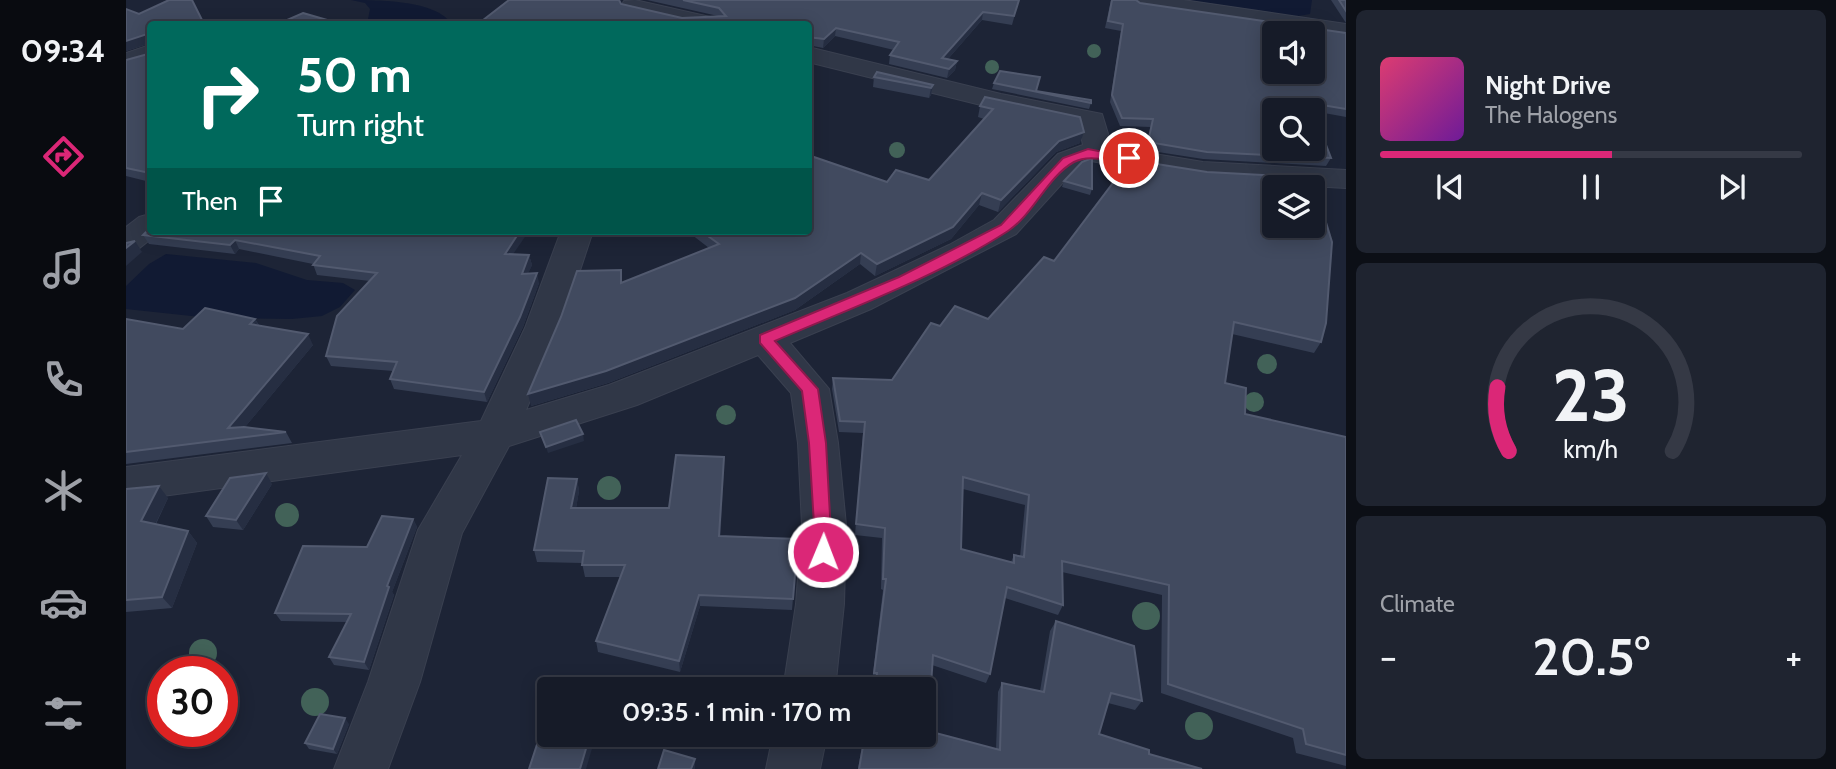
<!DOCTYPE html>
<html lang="en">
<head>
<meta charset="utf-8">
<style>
  :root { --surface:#161b28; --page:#1f2430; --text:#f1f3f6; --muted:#9ea1a8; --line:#353945; --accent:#db2777 }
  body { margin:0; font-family:Cabin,sans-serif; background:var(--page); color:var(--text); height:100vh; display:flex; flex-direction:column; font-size:26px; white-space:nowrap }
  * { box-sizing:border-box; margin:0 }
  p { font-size:23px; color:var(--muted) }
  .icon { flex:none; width:38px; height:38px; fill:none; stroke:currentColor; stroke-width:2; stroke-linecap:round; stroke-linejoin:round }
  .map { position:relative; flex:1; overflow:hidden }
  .side { display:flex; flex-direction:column; gap:10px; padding:10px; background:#0c0f16; width:490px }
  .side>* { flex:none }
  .banner { position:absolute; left:21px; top:21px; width:665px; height:214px; border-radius:7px; box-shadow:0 4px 18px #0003,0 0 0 2px var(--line); background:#00695c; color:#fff; overflow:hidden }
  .buttons { position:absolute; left:1136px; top:21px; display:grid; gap:14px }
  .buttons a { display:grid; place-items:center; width:63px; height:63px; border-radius:7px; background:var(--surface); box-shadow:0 4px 18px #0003,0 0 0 2px var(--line); font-size:35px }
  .speed { position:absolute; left:21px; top:656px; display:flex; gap:14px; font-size:35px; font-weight:700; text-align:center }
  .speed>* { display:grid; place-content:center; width:91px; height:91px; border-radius:50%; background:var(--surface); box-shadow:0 4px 18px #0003,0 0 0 2px var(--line); line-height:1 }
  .speed .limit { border:10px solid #d22; background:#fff; color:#111 }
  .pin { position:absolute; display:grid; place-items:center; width:60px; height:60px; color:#fff; margin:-30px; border:4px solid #fff; border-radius:50%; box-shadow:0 2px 7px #0007 }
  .me { position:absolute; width:77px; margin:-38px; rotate:1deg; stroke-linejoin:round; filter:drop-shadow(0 0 5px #0008) }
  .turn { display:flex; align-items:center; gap:24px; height:147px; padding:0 35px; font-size:32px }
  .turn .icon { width:91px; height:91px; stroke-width:2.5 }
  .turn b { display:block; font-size:49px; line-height:60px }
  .then { display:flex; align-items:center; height:66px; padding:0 35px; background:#0003; gap:14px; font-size:26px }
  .big { font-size:52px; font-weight:600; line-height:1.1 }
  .side .card { flex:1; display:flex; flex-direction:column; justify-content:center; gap:10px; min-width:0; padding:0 24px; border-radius:10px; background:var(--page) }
  .side .dial { align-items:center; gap:0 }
  .dial svg { height:182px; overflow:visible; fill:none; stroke:var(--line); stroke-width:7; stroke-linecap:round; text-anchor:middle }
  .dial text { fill:var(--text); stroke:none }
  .song { display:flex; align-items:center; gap:21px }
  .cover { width:84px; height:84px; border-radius:10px; background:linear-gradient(135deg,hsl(340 70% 55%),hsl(280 70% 35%)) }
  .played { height:7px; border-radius:4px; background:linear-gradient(90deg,var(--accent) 55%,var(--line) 55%) }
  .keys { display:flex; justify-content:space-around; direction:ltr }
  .heat { display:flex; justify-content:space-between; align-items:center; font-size:38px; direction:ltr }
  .trip { position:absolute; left:411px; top:677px; width:399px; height:70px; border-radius:7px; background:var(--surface); box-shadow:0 4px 18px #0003,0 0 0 2px var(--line); font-weight:600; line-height:70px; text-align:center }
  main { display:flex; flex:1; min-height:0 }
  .menu { display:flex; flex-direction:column; width:126px; justify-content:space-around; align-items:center; background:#090b10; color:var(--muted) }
  .menu .icon { width:49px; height:49px }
  .menu .on { color:var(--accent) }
  .menu b { font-size:32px; color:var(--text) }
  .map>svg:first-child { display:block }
  .water { fill:#111a33 }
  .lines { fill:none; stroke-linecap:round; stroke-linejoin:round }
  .minor-casing { stroke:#3a4050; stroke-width:2 }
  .minor { fill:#303747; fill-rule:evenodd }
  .tree { fill:#426258 }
  .wall { fill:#353e53; fill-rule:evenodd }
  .shaded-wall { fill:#262e42 }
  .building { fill:#414a5f; stroke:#525a6f; stroke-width:2; fill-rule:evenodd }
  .route { fill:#db2777; stroke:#8e194d; stroke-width:2 }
</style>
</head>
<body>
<main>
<nav class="menu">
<b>09:34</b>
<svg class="icon on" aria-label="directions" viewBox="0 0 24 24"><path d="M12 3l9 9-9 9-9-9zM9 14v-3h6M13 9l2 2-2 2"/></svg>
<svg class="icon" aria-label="music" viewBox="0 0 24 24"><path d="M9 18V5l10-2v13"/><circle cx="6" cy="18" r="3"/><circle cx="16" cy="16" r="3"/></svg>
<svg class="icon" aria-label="phone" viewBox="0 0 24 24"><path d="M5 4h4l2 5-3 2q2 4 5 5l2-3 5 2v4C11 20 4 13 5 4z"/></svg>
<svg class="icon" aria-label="climate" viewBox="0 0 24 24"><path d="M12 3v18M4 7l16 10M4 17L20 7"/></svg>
<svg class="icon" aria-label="car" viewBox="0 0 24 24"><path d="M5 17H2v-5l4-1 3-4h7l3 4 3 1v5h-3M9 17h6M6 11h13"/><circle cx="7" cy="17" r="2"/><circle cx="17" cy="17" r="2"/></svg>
<svg class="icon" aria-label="filters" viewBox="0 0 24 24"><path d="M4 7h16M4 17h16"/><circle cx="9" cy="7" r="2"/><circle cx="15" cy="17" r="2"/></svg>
</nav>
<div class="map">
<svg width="1220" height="769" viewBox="0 0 1220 769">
  <rect width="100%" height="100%" fill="#1d2436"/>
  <!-- water -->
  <g class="water">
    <path d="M225,0C250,0 312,0 325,24H241L244,9L239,3Z"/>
    <polygon points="1032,0 1186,0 1184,14 1167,17"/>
    <polygon points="40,254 130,263 181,280 217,283 229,290 214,307 196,316 166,319 84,318 0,309 0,286 23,264"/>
  </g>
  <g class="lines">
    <!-- minor casing -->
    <g class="minor-casing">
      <g id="minor">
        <polygon points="509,0 593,19 597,24 557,24 498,11 495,6 498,1"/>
        <polygon points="1001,0 1057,0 1220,24 1220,38 1012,7"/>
        <polygon points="24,45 24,61 0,69 0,53"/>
        <polygon points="682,47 875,94 976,114 986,147 1077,162 1220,170 1220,188 1077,180 965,161 952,166 890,234 745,309 664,343 703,389 712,443 720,525 718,604 709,690 657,690 670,604 676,525 672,443 665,393 632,355 511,405 383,446 336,533 294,682 262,769 208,769 242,682 292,530 336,455 0,501 0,467 355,421 399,328 435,231 467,231 435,328 400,410 483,385 721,293 823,245 868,220 932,154 957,145 953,126 875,110 682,62"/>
        <polygon points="24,214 24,231 35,231 11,250 0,253 0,227 13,217"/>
        <polygon points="647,735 701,735 694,769 640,769"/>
      </g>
    </g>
    <!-- minor -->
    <use href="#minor" class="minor"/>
  </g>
  <!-- trees -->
  <g class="tree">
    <circle cx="968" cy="51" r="7"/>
    <circle cx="866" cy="67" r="7"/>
    <circle cx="771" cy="150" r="8"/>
    <circle cx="1141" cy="364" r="10"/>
    <circle cx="1128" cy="402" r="10"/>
    <circle cx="600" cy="415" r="10"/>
    <circle cx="483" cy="488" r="12"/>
    <circle cx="161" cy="515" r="12"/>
    <circle cx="1020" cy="616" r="14"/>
    <circle cx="77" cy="653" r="14"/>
    <circle cx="189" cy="702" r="14"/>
    <circle cx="1073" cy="726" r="14"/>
  </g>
  <!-- wall -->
  <g class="wall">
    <polygon points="521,0 893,0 886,25 856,20 822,59 831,61 829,70 821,78 763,64 764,55 768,50 709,36 697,48 682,45 682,24 352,24 494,3 556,18 592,16"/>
    <polygon points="985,0 1010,0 1014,3 1220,33 1220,117 1187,111 1205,158 1200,166 1077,159 1019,150 1025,127 994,126 984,102 995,31 979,28"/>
    <polygon points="1205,0 1220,0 1220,23"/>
    <polygon points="24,24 24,182 0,176 0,60 22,54 22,44 0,51"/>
    <polygon points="748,77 807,85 805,95 803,98 747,87"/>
    <polygon points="868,83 910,91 965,103 963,109 866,89"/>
    <polygon points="859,97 954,143 930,152 872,212 853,205 825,239 749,276 734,264 669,310 482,383 405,406 496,283 583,248 561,231 682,231 761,182 803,180 858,119 852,117 854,106"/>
    <path d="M1018,162L1148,187L1195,342L1188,353L1106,334L1099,383L1119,414L1220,437V766L1170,753L1167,738L1035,693L1036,595L936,572L937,605L932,615L879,598L864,674L860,683L806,665L802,731L870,749L872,692L876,683L914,691L924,631L930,621L1016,701L1009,710L982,703L973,734L1023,754L1076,769H732L738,735H798V690H748L749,683L746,682L757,590L755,589L756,538L729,535L737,433L713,432L706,389L707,378L766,380L814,326L862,319L928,261L1012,180ZM837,489L899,505L894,557L888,555L885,562L835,549Z"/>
    <polygon points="938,181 966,189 964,195 936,187"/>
    <polygon points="17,235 403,255 406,265 402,273 413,283 397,327 361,402 268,389 264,379 267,371 205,366 200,356 244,281 191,275 187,264 113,249 109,254 23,244"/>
    <polygon points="0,319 57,329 129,319 133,325 187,345 119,427 160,432 166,443 0,464"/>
    <polygon points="598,457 594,536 672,539 666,610 574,606 554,672 472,652 470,641 494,577 459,577 456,563 411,562 408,550 451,479 453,491 450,508 543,508"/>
    <polygon points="146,484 117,530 87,527 80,516"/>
    <polygon points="0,489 42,498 30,524 62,531 71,543 46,608 0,612"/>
    <polygon points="287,519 291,527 266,592 268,595 243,670 208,665 203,657 221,622 155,621 149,613 241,547"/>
    <polygon points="223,724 211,754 183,749 179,743"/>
  </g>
  <!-- shaded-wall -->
  <g class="shaded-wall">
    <polygon points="857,12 856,20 815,67 816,58"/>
    <polygon points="710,28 709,36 697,48 698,39"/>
    <polygon points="21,34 24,43 0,51 0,41"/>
    <polygon points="831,61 829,70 821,78 823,69"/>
    <polygon points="807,85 805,95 803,98 805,88"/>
    <polygon points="958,132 954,143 930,152 872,212 875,200 933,141"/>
    <polygon points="856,193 853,205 825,239 749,276 751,264"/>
    <polygon points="394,231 403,231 381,263 379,254"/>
    <polygon points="109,240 113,249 109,254 104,245"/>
    <polygon points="9,241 16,252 0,266 0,248"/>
    <polygon points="735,253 734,264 669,310 482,383 405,406 402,394"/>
    <polygon points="403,255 406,265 398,283 396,274"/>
    <polygon points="411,273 413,283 397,327 361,402 358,392"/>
    <polygon points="129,319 135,330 124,324"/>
    <polygon points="182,334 187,345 110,438 102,428"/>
    <polygon points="457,434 458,441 422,453 420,447"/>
    <polygon points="598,457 598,469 594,548 593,536"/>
    <polygon points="140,473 146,484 117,530 110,520"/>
    <polygon points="451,479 453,491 448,520 445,508"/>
    <polygon points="33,486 42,498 25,533 15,521"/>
    <polygon points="287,519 291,527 266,592 268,595 243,670 238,662 261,586"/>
    <polygon points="62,531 71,543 46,608 36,597"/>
    <polygon points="573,595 574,606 554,672 553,661"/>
    <polygon points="219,718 223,724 211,754 207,749"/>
    <polygon points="464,735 470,735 460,769 454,769"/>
    <polygon points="569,759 569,769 565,769"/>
  </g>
  <!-- building -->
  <g class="building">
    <polygon points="43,0 66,0 78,24 24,24 24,173 0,168 0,60 22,54 21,34 0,41 0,9 13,14"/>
    <polygon points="383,0 493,0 495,4 556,18 600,16 593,8 557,0 893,0 888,16 857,12 816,58 831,61 823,69 764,55 773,42 710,28 698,39 682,37 682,24 352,24"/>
    <path d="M986,0H1010L1014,3L1220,33V109L1184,103L1205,158L1081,152L1022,142L1027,119L996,118L986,95L997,24L982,21ZM1148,33H1186V72H1148ZM1148,110H1186V149H1148Z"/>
    <polygon points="1213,0 1220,0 1220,11"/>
    <polygon points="177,13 215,24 152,24"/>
    <polygon points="874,71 914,77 910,91 965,100 965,103 868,83"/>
    <polygon points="751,72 807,85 805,88 748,77"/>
    <polygon points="859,97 954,117 958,132 933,141 875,200 856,193 827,227 751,264 735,253 669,298 480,371 402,394 435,317 451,271 495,270 495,283 593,244 575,231 682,231 682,155 761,182 770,170 803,180 867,109 854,106"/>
    <polygon points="966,158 966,189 938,181 956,162"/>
    <path d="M1018,162L1081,172L1175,177L1174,187H1148V226H1186V214L1198,216L1206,242L1200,323L1195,342L1108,322L1099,383L1120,388L1119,414L1220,437V755L1180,744L1177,729L1042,684L1043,585L936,561L937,605L881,587L864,674L807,655L802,731L874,750L876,683L918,692L930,621L1008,646L1016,701L985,693L973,734L1023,750V754L1076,769H733L739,735H798V690H749L751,673H748L760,579H757L759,528L730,524L739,422L714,421L707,378L766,380L805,323L814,326L829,306L862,319L918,257L928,261L993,175L1013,180ZM837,477L903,495L898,557L888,555V563L835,549Z"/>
    <polygon points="24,202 24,220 21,219 21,205"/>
    <polygon points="24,228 24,231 394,231 379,254 403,255 396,274 411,273 394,317 358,392 264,379 271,362 200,356 211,316 251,273 187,265 194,256 109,240 104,245 17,235"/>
    <polygon points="9,241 0,248 0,243"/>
    <polygon points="79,308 129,319 124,324 182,334 102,428 118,427 160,432 0,452 0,319 57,329"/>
    <polygon points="450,420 457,434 420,447 414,432"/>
    <polygon points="550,455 598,457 593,536 672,539 667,599 573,595 553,661 470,641 499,565 456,565 458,551 408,550 422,478 451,479 445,508 543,508"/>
    <polygon points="140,473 110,520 80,516 104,478"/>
    <polygon points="33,486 15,521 62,531 36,597 0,600 0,489"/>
    <polygon points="256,516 287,519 261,586 263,587 238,662 203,657 225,614 149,613 177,546 241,547"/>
    <polygon points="194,714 219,718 207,749 179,743"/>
    <polygon points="421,714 424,714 424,735 464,735 454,769 403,769"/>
    <polygon points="538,750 569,759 565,769 532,769"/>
  </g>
  <!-- route -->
  <path class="route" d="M962,149L1009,158C997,168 968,151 948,162C921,177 908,214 882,231C813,276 725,308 649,341L692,389L700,443L706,552L703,557H690L683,443L676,391L634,343V335L773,277L875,225L937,158Z"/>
</svg>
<div class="buttons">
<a><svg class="icon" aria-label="sound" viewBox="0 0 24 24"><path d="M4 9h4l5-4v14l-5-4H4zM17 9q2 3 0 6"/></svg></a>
<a><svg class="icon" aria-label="search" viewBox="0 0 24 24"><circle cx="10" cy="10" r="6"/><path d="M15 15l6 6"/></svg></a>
<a><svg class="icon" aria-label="layers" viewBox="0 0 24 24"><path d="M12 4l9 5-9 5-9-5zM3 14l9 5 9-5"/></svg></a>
</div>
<div class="speed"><div class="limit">30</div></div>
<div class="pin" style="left:1003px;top:158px;background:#d93025"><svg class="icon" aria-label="arrive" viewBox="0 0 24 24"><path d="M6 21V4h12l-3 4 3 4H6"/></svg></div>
<svg class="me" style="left:697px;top:552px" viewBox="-20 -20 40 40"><circle r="17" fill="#db2777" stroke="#fff" stroke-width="3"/><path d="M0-11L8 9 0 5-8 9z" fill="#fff"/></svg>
<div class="trip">09:35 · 1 min · 170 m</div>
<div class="banner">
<div class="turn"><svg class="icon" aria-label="right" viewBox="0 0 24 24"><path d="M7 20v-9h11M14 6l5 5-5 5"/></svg><div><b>50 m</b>Turn right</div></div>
<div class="then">Then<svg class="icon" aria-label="arrive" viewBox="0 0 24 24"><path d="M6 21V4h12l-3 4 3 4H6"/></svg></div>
</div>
</div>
<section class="side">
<div class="card">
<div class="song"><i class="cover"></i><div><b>Night Drive</b><p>The Halogens</p></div></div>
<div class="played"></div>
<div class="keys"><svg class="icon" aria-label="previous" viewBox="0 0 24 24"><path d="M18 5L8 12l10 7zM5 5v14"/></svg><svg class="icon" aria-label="pause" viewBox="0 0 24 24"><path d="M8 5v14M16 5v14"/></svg><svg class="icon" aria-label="next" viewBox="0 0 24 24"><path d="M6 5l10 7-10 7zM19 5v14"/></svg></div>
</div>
<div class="card dial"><svg viewBox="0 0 100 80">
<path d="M14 69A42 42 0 1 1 86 69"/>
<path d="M14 69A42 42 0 0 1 9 41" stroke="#db2777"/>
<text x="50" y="56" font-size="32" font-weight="700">23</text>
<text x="50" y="72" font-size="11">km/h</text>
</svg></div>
<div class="card"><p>Climate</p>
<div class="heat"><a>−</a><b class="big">20.5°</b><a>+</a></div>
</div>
</section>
</main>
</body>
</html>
